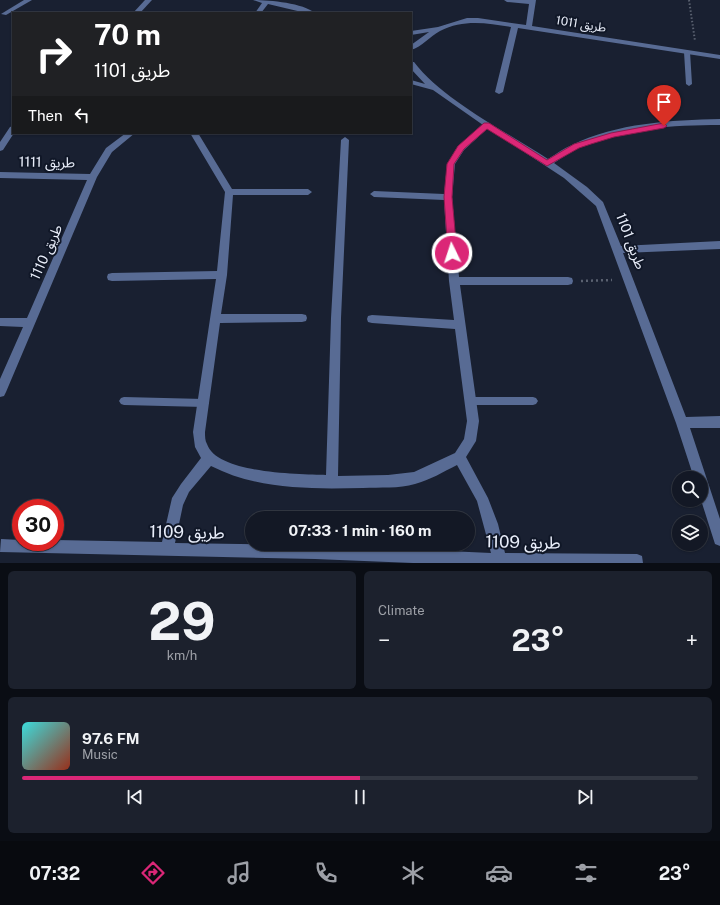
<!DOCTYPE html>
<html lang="en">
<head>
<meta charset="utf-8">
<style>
  :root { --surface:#131825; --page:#1c212d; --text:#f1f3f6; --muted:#9da0a7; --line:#323742; --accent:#db2777 }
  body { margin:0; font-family:"Public Sans","Noto Sans Arabic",sans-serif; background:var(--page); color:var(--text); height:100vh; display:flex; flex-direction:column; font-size:15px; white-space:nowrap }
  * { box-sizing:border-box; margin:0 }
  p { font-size:13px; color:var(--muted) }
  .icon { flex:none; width:22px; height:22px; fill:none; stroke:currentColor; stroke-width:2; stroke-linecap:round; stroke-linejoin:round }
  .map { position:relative; height:563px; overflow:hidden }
  .panel { display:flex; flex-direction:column; gap:8px; padding:8px; background:#0a0d14; flex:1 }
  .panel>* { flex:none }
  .hud { position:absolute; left:12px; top:12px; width:400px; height:122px; border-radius:0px; box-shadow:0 1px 3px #0004,0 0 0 1px var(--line); background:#202124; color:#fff; overflow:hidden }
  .fabs { position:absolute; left:672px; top:471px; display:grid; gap:8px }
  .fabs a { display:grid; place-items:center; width:36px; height:36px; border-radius:50%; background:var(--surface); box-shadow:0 1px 3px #0004,0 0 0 1px var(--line); font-size:20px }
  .speed { position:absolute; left:12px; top:499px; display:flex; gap:8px; font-size:20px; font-weight:700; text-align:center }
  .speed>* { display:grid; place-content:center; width:52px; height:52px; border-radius:50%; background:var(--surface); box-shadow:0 1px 3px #0004,0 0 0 1px var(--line); line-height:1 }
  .speed .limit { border:6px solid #d22; background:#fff; color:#111 }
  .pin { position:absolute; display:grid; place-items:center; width:34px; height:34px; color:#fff; margin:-41px -17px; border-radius:50% 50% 50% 0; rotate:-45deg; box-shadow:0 0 4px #0007 }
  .pin .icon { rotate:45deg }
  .me { position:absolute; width:44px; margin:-22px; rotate:356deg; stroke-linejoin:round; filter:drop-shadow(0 0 3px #0008) }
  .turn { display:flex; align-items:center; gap:14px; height:84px; padding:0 16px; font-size:18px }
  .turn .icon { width:52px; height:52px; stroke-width:2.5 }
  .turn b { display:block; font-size:28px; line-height:34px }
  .then { display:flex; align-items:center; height:38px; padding:0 16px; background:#0003; gap:8px; font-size:15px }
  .big { font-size:30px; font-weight:700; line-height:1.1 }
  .panel .tile { flex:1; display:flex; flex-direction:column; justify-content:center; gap:6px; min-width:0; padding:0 14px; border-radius:6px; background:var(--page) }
  .panel .dial { align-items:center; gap:0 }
  .dial b { font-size:52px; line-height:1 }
  .song { display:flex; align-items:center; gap:12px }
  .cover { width:48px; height:48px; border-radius:6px; background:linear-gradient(135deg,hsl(180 70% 55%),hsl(10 70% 35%)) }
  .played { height:4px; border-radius:2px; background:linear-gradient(90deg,var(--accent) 50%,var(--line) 50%) }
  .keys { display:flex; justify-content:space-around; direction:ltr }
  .heat { display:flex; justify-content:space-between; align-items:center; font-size:22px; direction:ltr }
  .panel .tiles { flex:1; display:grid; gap:8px; grid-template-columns:1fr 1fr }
  .tile:last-child { grid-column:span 2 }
  .trip { position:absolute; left:245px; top:511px; width:230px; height:40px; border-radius:20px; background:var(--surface); box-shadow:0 1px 3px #0004,0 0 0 1px var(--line); font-weight:700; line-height:40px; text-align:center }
  .tabs { display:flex; height:64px; justify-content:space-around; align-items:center; background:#080a0f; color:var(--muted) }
  .tabs .icon { width:28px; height:28px }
  .tabs .active { color:var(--accent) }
  .tabs b { font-size:18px; color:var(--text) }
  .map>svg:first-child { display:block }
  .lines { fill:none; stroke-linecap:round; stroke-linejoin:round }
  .path-far1 { stroke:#5a6170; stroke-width:2; stroke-dasharray:1.5 2; stroke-linecap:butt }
  .path { stroke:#5a6170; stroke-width:2.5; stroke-dasharray:2 3; stroke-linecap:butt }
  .service { fill:#586b94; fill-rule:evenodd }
  .minor { fill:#586b94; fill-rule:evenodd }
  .route { fill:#db2777; stroke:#8e194d }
  .labels { text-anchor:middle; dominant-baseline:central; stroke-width:4; stroke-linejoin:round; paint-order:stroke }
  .far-street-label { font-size:12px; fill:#e9eefa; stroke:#101727 }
  .street-label { font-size:14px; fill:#e9eefa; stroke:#101727 }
  .near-street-label { font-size:17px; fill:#e9eefa; stroke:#101727 }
</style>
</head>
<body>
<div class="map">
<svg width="720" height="563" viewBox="0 0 720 563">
  <rect width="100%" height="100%" fill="#192031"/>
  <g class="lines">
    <!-- path-far1 -->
    <polyline class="path-far1" points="689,0 695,41"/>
    <!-- path -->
    <polyline class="path" points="581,281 612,280"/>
    <!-- service -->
    <g class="service">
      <polygon points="687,50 690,52 692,84 689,86 686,84 684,52"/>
      <polygon points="124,397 204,399 207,400 209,403 207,406 204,407 124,405 121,404 119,401 121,398"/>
      <polygon points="471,397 533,397 536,398 538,401 536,404 533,405 471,405 468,404 466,401 468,398"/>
    </g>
    <!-- minor -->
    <g class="minor">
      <polygon points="24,0 32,0 6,15 1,14"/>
      <polygon points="145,0 152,0 140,13 133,13"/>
      <path d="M253,0C269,0 303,3 315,13H306L268,4L261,13H255L262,3Z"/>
      <path d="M504,0H536L532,26L720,55V59L518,28L503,92L499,94L495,92L511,27C487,23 463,19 440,31C430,36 422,47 411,50V45L429,32L411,35V31L438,27L467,18H478L526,25L529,4L507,2Z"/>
      <path d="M411,62H414C444,101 507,132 548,159C556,154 564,148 572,145C617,123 671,120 720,119V125C673,125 621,128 578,148C570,152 562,158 554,163L587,187L603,202L621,246L720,241V249L623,253L686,417L720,416V428H690L720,519V546L715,544L701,500V478H694L676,423L596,206L564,178L488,128L464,150L455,164L452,197L459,277H568L572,278L573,281L572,284L568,285H460L479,421L476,441L466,457L488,498L498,524L505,553L637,554L642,556L643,563H413L315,559L0,552L1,539L21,540V542H55V540L162,542L172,498L181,484L201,458L195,447L193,432L216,279L112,281L108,280L107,277L108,274L112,273L217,271L225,192L190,133H198L232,189H308L312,192L308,195H233L227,275L221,314H302L306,315L307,318L306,321L302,322L220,323L205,432C205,436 205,441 207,444C217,474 300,474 326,475L331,318L341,140L345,137L349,140L341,318L338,476L388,475L414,472L455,453L464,439L467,421L455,329L372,323L368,322L367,319L368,316L372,315L454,320L449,281L444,200L374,197L370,194L374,191L444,194L447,164L458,146L483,125L433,90L411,84V80L425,84L411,69ZM457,465L477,501L491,553L315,545L175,543L183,505L189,492L211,466C258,490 311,489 363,488C380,487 399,489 415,484C430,480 443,472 457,465Z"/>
      <polygon points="13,126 13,133 14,133 3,150 0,151 0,142 10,127"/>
      <polygon points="126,133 135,133 112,152 97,177 6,392 4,396 0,397 0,379 23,327 0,326 0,318 27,318 87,180 0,178 0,172 90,174 106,148"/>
    </g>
  </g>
  <!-- route -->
  <polygon class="route" points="484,123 489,123 547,160 574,144 611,133 664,123 667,126 664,128 614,137 591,144 579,148 547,166 487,129 464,149 454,164 452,197 457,253 452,257 448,253 444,197 447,164 458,146"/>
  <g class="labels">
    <!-- far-street labels -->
    <g class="far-street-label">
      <text transform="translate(581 24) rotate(9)">طريق 1011</text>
    </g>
    <!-- street labels -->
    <g class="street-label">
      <text transform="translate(47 162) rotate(1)">طريق 1111</text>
      <text transform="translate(631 241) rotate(69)">طريق 1101</text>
      <text transform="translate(46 252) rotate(-66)">طريق 1110</text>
    </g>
    <!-- near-street labels -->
    <g class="near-street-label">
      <text transform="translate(187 532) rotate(1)">طريق 1109</text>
      <text transform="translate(523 542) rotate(1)">طريق 1109</text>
    </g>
  </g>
</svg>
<div class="fabs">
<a><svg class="icon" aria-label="search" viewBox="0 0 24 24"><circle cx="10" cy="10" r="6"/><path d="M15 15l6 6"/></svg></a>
<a><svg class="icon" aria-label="layers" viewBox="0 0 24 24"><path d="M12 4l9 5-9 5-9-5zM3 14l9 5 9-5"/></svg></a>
</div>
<div class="speed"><div class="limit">30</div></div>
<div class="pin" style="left:664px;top:126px;background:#d93025"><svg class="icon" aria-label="arrive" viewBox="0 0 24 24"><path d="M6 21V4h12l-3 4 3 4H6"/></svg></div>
<svg class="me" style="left:452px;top:253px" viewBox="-20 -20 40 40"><circle r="17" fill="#db2777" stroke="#fff" stroke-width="3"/><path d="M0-11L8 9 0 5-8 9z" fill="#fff"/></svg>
<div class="trip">07:33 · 1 min · 160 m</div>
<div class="hud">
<div class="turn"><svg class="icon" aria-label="right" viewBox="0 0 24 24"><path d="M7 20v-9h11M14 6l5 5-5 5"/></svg><div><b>70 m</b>طريق 1101</div></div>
<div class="then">Then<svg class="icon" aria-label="left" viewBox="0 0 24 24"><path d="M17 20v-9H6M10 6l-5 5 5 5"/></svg></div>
</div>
</div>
<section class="panel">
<div class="tiles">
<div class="tile dial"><b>29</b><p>km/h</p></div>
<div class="tile"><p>Climate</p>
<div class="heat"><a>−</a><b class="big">23°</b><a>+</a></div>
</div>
<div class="tile">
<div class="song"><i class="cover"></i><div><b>97.6 FM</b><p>Music</p></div></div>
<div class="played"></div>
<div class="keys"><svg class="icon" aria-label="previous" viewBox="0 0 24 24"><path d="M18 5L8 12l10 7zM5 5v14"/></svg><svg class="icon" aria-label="pause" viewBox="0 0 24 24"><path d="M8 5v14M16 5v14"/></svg><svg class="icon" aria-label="next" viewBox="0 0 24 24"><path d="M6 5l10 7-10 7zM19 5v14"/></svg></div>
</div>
</div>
</section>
<nav class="tabs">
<b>07:32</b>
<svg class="icon active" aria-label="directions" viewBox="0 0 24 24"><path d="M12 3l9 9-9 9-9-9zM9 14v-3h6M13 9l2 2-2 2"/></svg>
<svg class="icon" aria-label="music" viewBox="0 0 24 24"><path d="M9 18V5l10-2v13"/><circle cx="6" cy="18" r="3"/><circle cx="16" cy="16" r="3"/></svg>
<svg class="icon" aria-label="phone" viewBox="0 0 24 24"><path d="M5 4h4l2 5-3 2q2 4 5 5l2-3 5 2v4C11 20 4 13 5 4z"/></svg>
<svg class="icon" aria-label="climate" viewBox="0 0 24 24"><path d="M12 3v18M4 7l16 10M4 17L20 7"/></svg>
<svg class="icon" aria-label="car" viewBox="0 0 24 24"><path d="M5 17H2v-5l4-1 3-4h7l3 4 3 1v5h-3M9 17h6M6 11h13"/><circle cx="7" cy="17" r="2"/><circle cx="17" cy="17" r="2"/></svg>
<svg class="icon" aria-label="filters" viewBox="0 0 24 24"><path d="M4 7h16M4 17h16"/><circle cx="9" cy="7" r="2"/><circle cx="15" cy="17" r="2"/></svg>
<b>23°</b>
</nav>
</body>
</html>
